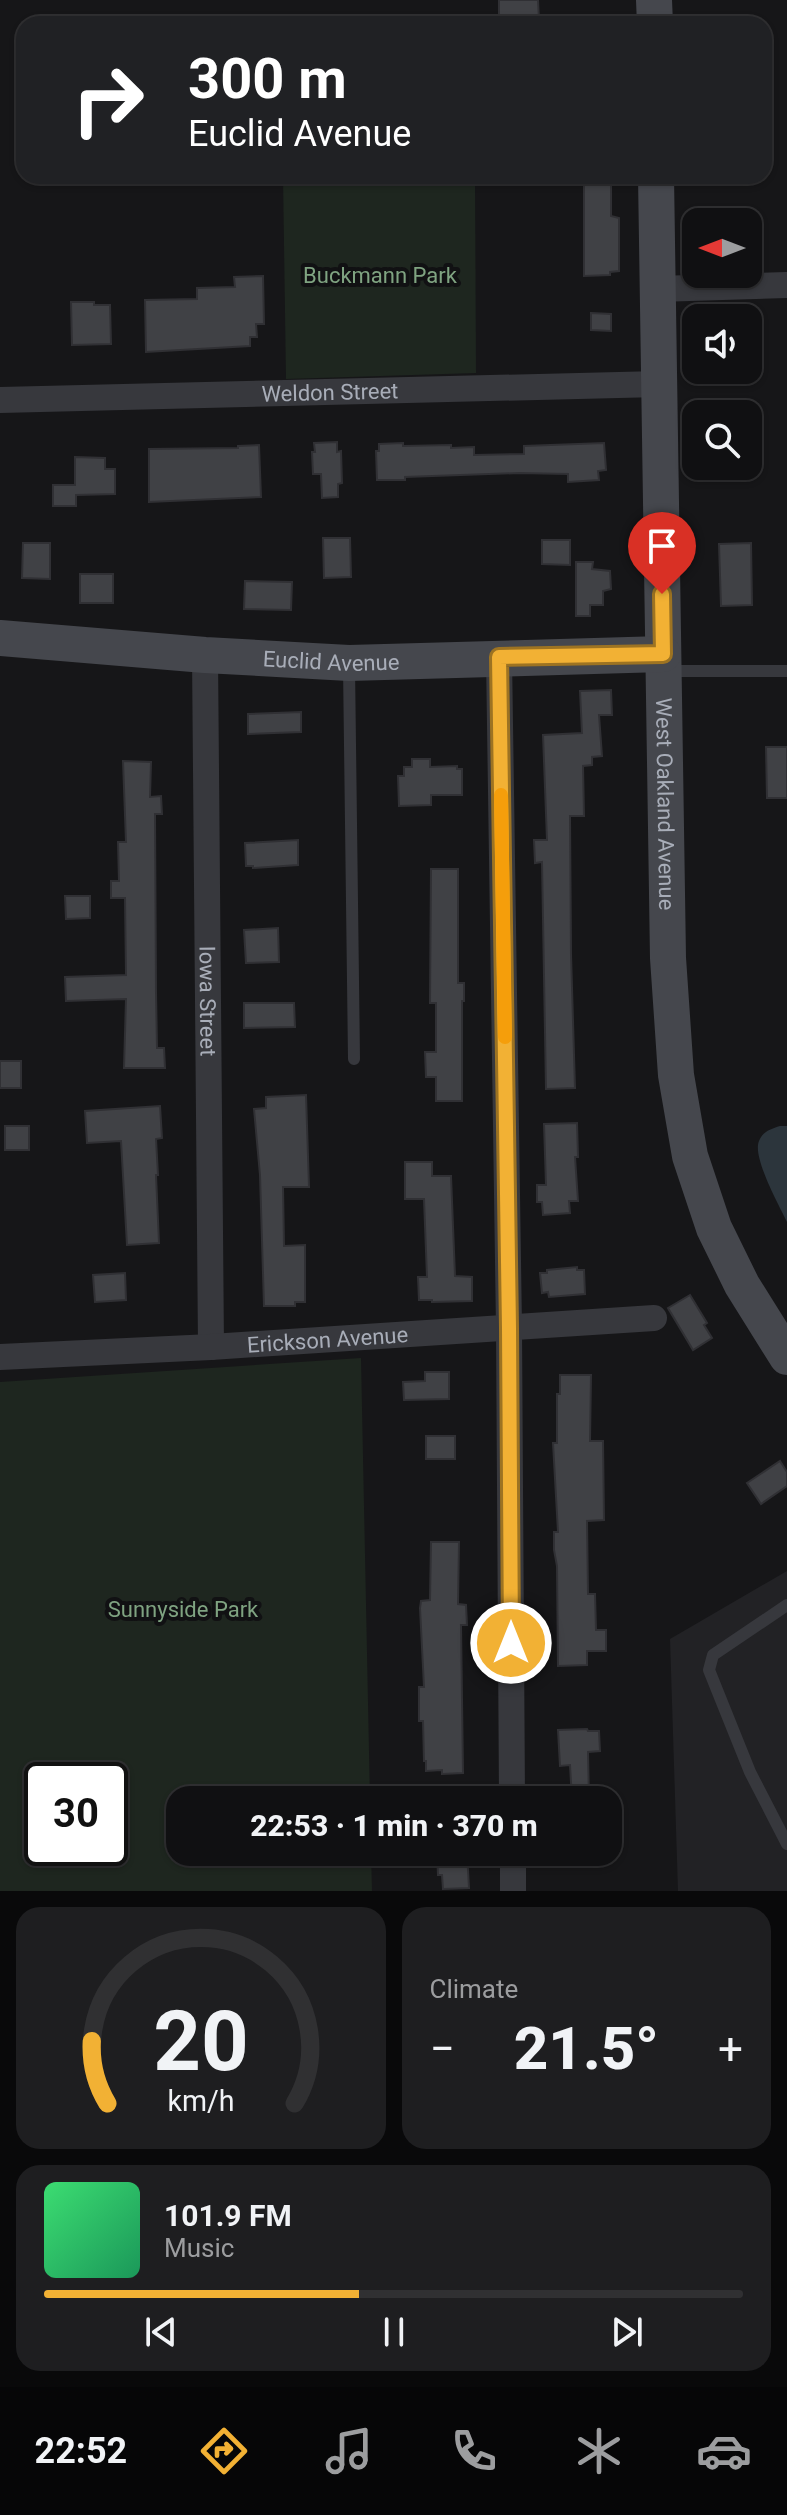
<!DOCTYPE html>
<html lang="en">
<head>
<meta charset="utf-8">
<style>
  :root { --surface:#101012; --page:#1e1e20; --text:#f1f3f6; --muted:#9c9d9f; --line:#303032; --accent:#f2b134 }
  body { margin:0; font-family:Roboto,sans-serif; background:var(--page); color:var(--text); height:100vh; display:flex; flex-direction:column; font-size:30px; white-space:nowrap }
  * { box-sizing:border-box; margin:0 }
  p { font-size:26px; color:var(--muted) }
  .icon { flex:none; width:44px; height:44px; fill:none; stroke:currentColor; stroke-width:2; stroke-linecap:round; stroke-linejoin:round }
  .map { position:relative; height:1891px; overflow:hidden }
  .drawer { display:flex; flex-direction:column; gap:16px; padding:16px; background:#09090a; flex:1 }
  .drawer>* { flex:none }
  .top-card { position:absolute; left:16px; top:16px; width:756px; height:168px; border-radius:24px; box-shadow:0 2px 6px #0004,0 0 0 2px var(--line); background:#202124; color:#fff; overflow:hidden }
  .needle { width:52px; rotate:270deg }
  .controls { position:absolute; left:682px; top:208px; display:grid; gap:16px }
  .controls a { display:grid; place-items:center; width:80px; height:80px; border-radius:16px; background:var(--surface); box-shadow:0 2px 6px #0004,0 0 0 2px var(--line); font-size:40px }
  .speed { position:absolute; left:24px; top:1762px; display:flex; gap:16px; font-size:40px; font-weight:700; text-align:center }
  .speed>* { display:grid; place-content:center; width:104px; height:104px; border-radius:50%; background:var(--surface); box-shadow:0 2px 6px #0004,0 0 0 2px var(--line); line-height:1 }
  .speed .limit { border:4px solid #111; border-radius:12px; background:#fff; color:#111 }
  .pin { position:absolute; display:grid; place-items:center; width:68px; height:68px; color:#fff; margin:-82px -34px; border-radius:50% 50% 50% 0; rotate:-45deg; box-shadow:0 0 8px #0007 }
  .pin .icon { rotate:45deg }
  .me { position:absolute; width:88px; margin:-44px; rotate:0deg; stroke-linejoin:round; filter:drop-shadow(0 0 6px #0008) }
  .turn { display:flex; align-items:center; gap:28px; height:168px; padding:0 40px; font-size:36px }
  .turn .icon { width:104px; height:104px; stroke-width:2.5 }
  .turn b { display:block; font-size:56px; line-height:68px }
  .big { font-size:60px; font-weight:800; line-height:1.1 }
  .drawer .card { flex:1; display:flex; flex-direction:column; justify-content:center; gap:12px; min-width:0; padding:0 28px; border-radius:24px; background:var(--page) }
  .drawer .dial { align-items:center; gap:0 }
  .dial svg { height:208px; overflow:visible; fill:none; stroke:var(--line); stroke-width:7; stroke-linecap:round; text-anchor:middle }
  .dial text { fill:var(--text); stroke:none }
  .song { display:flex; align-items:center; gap:24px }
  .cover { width:96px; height:96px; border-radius:12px; background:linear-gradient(135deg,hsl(140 70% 55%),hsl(150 70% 35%)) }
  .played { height:8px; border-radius:4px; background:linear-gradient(90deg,var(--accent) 45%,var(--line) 45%) }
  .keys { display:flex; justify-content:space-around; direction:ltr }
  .heat { display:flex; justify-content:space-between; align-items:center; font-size:44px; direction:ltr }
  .drawer .tiles { flex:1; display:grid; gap:16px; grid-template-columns:1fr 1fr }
  .card:last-child { grid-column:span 2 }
  .trip { position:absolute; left:166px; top:1786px; width:456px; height:80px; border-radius:24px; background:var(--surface); box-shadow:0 2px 6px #0004,0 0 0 2px var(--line); font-weight:800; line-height:80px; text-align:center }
  .menu { display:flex; height:128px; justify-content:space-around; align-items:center; background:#060607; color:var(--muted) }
  .menu .icon { width:56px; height:56px }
  .menu .selected { color:var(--accent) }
  .menu b { font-size:36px; color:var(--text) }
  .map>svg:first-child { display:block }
  .built { fill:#222225 }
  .green { fill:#1e261f; fill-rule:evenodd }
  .water { fill:#2c353c }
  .building { fill:#404145; stroke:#303034; stroke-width:2 }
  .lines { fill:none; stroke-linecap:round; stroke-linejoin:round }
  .lane { stroke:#37383d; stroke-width:12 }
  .street { stroke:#37383d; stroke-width:26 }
  .secondary { stroke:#45474d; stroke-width:36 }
  .route-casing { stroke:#9d7322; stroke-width:20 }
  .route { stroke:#f2b134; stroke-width:14 }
  .slow { stroke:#f59e0b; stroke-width:14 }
  .labels { text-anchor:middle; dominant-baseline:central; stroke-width:8; stroke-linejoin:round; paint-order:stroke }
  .park-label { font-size:22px; fill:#7fa381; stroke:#111113 }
  .street-label { font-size:22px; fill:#a8adb8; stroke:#111113 }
</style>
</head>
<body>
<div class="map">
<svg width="787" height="1891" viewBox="0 0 787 1891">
  <rect width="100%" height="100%" fill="#161618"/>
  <!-- built -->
  <polygon class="built" points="787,1571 787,1891 678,1891 670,1639"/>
  <!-- green -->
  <g class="green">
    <polygon points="283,176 475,176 476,373 286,379"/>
    <path d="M361,1358L370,1800H180V1852H371L372,1891H0V1382ZM42,1780H110V1848H42Z"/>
  </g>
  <!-- water -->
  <path class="water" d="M780,1126H787V1222C779,1205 752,1157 759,1141C763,1131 771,1129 780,1126Z"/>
  <!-- building -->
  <g class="building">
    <polygon points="499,0 538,0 539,20 499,21"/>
    <polygon points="584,176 611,176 611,216 619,218 619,271 610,272 610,275 584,276"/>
    <polygon points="263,276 264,324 256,324 257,337 250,337 250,346 146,352 145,300 197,299 197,288 235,287 234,277"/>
    <polygon points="71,302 94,302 94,305 110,305 111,344 72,345"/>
    <polygon points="591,313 611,314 611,331 591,330"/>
    <polygon points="337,442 337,452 341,451 342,483 338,484 338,497 322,498 321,474 313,474 312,452 315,452 314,443"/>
    <polygon points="403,443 403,446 451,445 451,448 474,447 474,455 524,454 524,446 604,443 606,470 598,471 599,480 568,482 568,474 519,473 405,477 405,480 377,480 376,451 379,451 379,444"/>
    <polygon points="259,445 261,497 149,502 149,449 238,448 238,446"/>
    <polygon points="75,457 105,458 105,469 115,469 115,494 76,495 76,506 53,506 53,485 75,485"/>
    <polygon points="323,538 350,538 351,577 324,578"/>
    <polygon points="542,540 570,540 570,565 542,564"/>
    <polygon points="23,543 50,543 50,579 22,578"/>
    <polygon points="751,543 752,605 721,606 719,544"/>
    <polygon points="576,562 593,562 592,569 610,571 611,589 603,591 603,605 590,605 590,616 576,616"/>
    <rect x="80" y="574" width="33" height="29"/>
    <polygon points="245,581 292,582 291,610 244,609"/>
    <polygon points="611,690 612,715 599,715 602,756 592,757 592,765 583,766 584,816 570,816 571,954 575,1088 546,1089 542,862 535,863 534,840 547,840 543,735 582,733 580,691"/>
    <polygon points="301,712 301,732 248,734 248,714"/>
    <polygon points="766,747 787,747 787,798 767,798"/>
    <polygon points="412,759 430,759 430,767 457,766 457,769 462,769 462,795 431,795 431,805 399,806 398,776 404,776 404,767 412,767"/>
    <polygon points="123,761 151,762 150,797 161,796 162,814 155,814 156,992 157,1048 164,1048 165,1068 124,1068 126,999 66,1001 65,977 126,975 125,898 111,898 111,881 119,881 118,842 126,842"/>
    <polygon points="298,840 298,865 253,868 253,866 246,866 245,843"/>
    <polygon points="431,869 458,869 458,983 464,983 464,1001 462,1001 462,1101 436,1101 436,1077 426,1077 425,1052 436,1052 436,1003 430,1003"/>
    <polygon points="65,896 90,896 90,918 66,919"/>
    <polygon points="278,928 279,962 246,963 244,930"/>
    <polygon points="244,1003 294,1003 295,1027 244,1028"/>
    <rect x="0" y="1061" width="21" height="27"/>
    <polygon points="306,1095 309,1187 283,1187 284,1246 305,1245 305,1302 295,1302 295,1306 264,1306 260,1175 254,1109 266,1108 266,1097"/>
    <polygon points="160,1106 162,1138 156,1139 158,1175 156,1175 159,1243 127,1245 121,1141 87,1143 85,1111"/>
    <polygon points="577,1123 578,1157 575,1157 578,1201 569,1201 570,1213 543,1215 542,1202 537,1202 537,1185 546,1185 544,1124"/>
    <rect x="5" y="1126" width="24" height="24"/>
    <polygon points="405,1162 432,1162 432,1176 451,1176 455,1276 472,1277 472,1301 432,1302 432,1300 419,1300 418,1277 427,1277 424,1199 405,1199"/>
    <polygon points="577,1267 577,1270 584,1270 585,1294 549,1297 548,1292 542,1293 540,1273 547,1273 547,1270"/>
    <polygon points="125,1273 126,1300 95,1302 93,1275"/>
    <polygon points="690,1295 707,1323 704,1325 712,1338 693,1350 668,1308"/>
    <polygon points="425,1372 449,1372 449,1399 404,1400 403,1382 425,1381"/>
    <polygon points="560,1375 591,1375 590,1441 603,1441 604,1520 587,1521 588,1594 595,1594 596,1630 606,1630 606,1651 587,1651 587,1665 558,1666 557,1566 554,1550 554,1532 558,1532 553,1443 557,1443 557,1394 560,1394"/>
    <rect x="426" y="1436" width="29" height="23"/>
    <polygon points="780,1461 787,1472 787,1486 761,1504 747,1483"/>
    <polygon points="431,1542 459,1542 458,1604 466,1605 467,1625 461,1625 463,1773 442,1774 442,1770 426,1771 426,1761 424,1761 423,1721 419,1721 419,1687 424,1687 420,1608 421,1601 430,1600"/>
    <polygon points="587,1729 588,1731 599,1731 600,1751 588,1752 589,1800 572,1800 570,1765 560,1766 558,1730"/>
    <polygon points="437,1852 467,1852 469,1888 443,1889 442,1875 438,1875"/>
  </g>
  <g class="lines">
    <!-- lane -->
    <g class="lane">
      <polyline points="349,666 354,1059"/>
      <polyline points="667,671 787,671"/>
      <polyline points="787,1605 713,1655 709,1670 750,1772 787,1844"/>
    </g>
    <!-- street -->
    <g class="street">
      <polyline points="657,289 787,285"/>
      <path id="s1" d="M0,400L659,384"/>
      <path id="s2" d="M205,655L211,1347"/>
      <polyline points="499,657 509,1328 512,1800"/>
      <path id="s3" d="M0,1357L211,1347L654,1318"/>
      <polyline points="513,1852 513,1891"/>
    </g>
    <!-- secondary -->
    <g class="secondary">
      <polyline points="654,0 655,24"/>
      <path id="s4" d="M656,176L668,958L676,1075L690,1156L714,1228L742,1285L787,1357"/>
      <path id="s5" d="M0,638L205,655L349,663L663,654"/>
    </g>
  </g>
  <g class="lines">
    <!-- route casing -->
    <g class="route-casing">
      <polyline id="route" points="511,1643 509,1328 499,657 663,654 662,594"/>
    </g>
    <!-- route -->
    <use href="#route" class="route"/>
    <!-- slow -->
    <polyline class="slow" points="501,795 505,1037"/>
  </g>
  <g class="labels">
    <!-- park labels -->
    <g class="park-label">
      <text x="380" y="275">Buckmann Park</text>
      <text x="183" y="1609">Sunnyside Park</text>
    </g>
    <!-- street labels -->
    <g class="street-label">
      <text stroke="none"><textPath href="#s1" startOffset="330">Weldon Street</textPath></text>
      <text stroke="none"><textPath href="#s5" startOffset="332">Euclid Avenue</textPath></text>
      <text stroke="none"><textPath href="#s4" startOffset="628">West Oakland Avenue</textPath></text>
      <text stroke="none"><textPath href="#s2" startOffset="346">Iowa Street</textPath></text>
      <text stroke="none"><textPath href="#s3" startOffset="328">Erickson Avenue</textPath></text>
    </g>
  </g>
</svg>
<div class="controls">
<a><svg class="needle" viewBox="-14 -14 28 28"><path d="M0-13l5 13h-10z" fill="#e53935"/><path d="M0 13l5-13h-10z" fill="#9c9d9f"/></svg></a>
<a><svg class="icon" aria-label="sound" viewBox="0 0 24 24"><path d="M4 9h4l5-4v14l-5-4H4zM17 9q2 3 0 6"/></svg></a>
<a><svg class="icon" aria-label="search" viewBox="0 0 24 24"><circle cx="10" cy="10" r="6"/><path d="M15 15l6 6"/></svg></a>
</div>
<div class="speed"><div class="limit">30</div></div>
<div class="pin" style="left:662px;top:594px;background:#d93025"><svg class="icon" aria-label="arrive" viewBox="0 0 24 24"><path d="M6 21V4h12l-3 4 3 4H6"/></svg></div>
<svg class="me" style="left:511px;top:1643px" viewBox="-20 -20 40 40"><circle r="17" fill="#f2b134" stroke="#fff" stroke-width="3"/><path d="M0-11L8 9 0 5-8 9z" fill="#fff"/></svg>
<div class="trip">22:53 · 1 min · 370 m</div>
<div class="top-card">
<div class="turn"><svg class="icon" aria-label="right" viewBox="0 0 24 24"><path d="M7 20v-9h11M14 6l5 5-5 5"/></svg><div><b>300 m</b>Euclid Avenue</div></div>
</div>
</div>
<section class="drawer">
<div class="tiles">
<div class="card dial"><svg viewBox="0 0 100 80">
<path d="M14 69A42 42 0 1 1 86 69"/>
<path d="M14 69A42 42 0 0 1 8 45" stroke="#f2b134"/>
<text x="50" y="56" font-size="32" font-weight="700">20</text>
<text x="50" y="72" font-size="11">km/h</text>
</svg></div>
<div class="card"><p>Climate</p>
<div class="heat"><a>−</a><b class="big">21.5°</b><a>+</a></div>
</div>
<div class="card">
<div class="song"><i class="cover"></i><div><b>101.9 FM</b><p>Music</p></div></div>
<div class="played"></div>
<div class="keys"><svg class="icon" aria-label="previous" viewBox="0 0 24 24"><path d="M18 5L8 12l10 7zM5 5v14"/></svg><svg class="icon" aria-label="pause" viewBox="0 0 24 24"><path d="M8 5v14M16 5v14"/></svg><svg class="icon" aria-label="next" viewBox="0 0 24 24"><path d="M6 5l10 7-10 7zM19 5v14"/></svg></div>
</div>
</div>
</section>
<nav class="menu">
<b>22:52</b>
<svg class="icon selected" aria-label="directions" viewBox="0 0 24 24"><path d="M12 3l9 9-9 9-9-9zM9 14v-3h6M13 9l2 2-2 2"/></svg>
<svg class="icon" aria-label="music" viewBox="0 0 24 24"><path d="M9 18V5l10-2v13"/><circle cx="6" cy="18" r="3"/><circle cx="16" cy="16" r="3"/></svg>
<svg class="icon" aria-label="phone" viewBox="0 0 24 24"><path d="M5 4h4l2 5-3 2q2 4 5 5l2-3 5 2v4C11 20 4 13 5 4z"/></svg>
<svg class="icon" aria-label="climate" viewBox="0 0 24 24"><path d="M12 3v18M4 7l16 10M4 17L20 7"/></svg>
<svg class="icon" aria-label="car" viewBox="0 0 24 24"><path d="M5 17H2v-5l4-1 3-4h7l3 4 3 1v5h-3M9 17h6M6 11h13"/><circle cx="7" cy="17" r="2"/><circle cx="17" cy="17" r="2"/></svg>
</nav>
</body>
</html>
